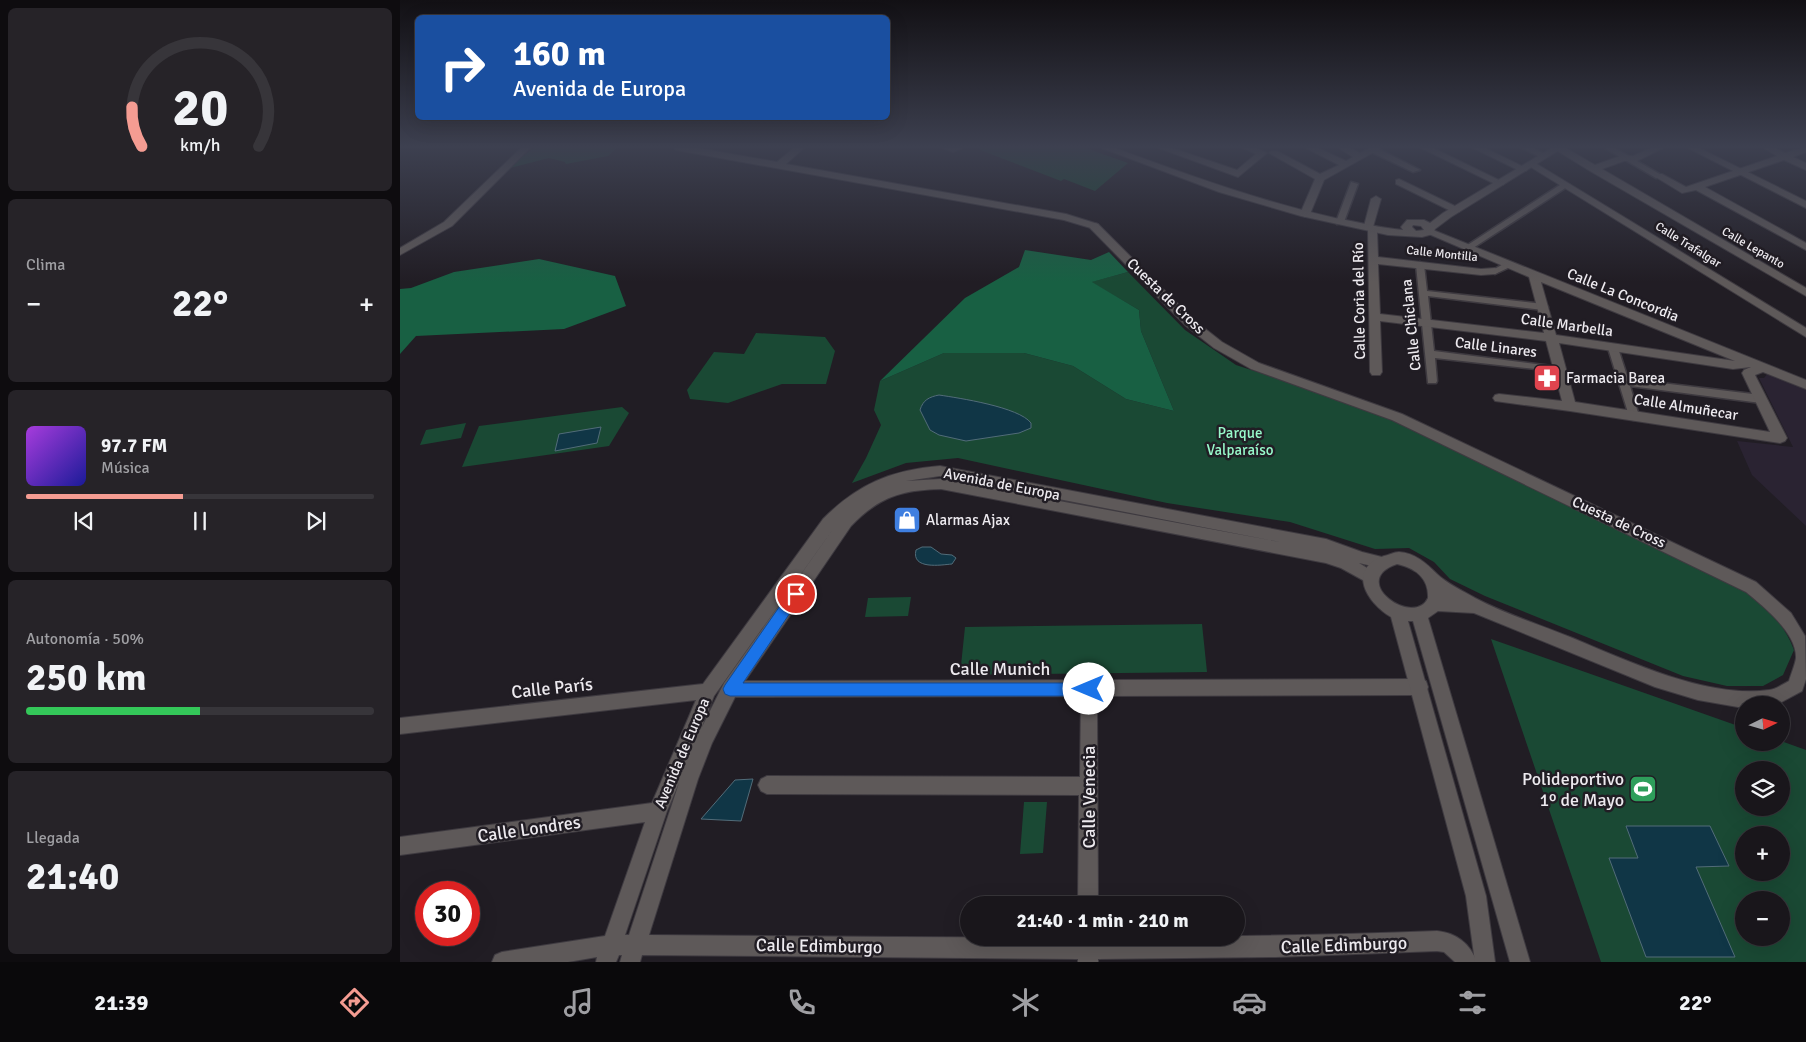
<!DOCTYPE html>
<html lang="es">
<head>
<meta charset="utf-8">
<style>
  :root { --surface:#19161b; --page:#262328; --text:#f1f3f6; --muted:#9f9fa3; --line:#37353a; --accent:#f59c92 }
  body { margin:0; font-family:Signika,sans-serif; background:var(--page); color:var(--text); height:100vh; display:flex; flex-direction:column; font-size:19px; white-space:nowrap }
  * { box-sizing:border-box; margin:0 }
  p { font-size:16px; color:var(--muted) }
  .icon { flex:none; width:28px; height:28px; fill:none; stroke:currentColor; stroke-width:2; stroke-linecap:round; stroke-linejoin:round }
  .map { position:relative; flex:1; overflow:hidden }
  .details { display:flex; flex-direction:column; gap:8px; padding:8px; background:#0e0c0f; width:400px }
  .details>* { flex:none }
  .banner { position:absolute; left:15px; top:15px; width:475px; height:105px; border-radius:8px; box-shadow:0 5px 20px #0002,0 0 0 1px var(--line); background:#1a4fa0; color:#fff; overflow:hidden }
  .needle { width:32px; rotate:85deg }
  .controls { position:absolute; left:1335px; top:696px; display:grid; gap:10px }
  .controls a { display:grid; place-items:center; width:55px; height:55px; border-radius:50%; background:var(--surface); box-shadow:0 5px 20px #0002,0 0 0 1px var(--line); font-size:25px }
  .speed { position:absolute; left:15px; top:881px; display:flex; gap:10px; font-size:25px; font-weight:700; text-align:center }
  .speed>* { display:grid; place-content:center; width:65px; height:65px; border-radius:50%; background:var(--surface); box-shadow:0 5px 20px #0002,0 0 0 1px var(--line); line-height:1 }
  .speed .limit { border:8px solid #d22; background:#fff; color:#111 }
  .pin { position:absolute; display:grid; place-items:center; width:42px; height:42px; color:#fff; margin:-21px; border:2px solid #fff; border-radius:50%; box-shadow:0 1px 5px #0007 }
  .me { position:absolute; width:55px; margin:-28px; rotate:270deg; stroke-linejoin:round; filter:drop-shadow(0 0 4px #0008) }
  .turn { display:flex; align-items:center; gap:18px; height:105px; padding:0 15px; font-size:22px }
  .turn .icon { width:65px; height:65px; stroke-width:2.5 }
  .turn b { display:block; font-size:35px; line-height:42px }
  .big { font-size:38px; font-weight:700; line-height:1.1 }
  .details .card { flex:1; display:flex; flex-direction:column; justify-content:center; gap:8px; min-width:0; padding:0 18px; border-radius:8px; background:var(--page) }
  .details .dial { align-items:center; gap:0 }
  .dial svg { height:130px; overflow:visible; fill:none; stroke:var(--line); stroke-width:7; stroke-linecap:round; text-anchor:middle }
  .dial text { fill:var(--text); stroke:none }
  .song { display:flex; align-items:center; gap:15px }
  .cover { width:60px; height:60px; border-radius:8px; background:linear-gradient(135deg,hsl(280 70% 55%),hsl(240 70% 35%)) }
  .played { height:5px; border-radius:2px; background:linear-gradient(90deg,var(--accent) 45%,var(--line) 45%) }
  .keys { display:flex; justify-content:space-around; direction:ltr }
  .heat { display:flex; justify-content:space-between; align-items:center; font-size:28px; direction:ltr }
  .charge { height:8px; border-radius:4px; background:linear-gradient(90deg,#34c759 50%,var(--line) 0) }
  .trip { position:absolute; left:560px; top:896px; width:285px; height:50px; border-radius:25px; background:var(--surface); box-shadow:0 5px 20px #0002,0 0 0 1px var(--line); font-weight:700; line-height:50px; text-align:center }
  .menu { display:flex; height:80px; justify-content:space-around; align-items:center; background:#0a090b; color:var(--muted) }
  .menu .icon { width:35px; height:35px }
  .menu .on { color:var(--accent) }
  .menu b { font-size:22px; color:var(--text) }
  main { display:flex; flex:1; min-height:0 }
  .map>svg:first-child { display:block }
  .education { fill:#2a2332 }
  .green { fill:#1a4934; fill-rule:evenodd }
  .forest { fill:#186043 }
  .water { fill:#103646; stroke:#526c79 }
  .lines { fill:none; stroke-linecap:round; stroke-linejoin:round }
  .pedestrian-casing { stroke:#3e3a40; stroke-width:3 }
  .minor-casing { stroke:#3e3a40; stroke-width:2 }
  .tertiary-casing { stroke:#3e3a40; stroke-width:2 }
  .pedestrian { fill:#5e5959; fill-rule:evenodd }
  .minor { fill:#5e5959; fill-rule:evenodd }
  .tertiary { fill:#5e5959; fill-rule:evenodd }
  .route { fill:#1a73e8; stroke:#114b97 }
  .labels { text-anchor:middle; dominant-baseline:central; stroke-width:5; stroke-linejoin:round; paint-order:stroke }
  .far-street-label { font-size:12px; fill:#edeaef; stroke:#211d24 }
  .street-label { font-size:15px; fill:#edeaef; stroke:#211d24 }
  .poi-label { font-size:15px; fill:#edeaef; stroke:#211d24; text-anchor:start }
  .park-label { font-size:15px; fill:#97f9ca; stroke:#211d24 }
  .near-street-label { font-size:18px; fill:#edeaef; stroke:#211d24 }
  .near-poi-label { font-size:18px; fill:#edeaef; stroke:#211d24; text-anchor:end }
</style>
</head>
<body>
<main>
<section class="details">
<div class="card dial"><svg viewBox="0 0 100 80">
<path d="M14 69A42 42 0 1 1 86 69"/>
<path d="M14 69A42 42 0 0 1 8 45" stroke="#f59c92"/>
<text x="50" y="56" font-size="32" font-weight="700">20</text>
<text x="50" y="72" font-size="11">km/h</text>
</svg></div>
<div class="card"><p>Clima</p>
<div class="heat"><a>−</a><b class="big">22°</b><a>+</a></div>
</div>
<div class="card">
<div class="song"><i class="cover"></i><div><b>97.7 FM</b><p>Música</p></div></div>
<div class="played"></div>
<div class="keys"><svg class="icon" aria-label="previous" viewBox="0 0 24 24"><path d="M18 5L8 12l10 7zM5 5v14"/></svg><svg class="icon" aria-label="pause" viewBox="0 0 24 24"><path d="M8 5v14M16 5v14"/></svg><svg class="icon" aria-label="next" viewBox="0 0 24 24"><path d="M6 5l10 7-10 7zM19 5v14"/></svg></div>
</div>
<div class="card"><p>Autonomía · 50%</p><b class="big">250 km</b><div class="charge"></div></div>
<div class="card"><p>Llegada</p><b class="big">21:40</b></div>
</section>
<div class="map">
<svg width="1406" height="962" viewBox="0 0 1406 962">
  <rect width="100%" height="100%" fill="#211d24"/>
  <!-- education -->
  <polygon class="education" points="1368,373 1406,390 1406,526 1352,475 1337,441 1393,447 1359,378 1364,378"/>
  <!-- green -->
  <g class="green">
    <polygon points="135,147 218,147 208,156 166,164 165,162 149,158 106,169"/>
    <polygon points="579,147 683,147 728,163 695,191 664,179 661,181 580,150"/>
    <path d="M728,272L785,330L836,365L931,396L993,420L1337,586C1362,603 1383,620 1394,650L1383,675L1363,686H1327L1283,676L1085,596L1050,579L1034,562L1009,548L975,549L890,522L767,503L558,458L506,463L452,483L466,458L481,425L474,410L480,381L544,353H624L673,366L726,399L774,411L741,331L739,310L691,282Z"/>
    <polygon points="356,333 425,337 435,351 426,384 382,384 328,403 290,399 287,390 314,352 344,354"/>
    <polygon points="222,407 229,413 209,446 62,467 79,426"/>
    <polygon points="66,423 61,438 20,445 26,430"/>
    <polygon points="511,597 508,616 465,617 468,598"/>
    <polygon points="802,624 807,672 560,675 565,627"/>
    <path d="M1091,639L1344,728V742L1381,741L1406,750V962H1201ZM1344,770H1381V808H1344ZM1344,835H1381V872H1344ZM1344,900H1381V938H1344Z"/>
    <polygon points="624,802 647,802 643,853 620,854"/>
  </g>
  <!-- forest -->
  <g class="forest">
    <polygon points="625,250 691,260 709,252 728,272 692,282 739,310 741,331 774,411 726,399 673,366 624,353 544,353 480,381 565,298 619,267"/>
    <polygon points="139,259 215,276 226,306 164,329 16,336 0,354 0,289 11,288 54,272"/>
  </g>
  <!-- water -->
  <g class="water">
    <path d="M539,395C559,398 619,407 631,423V428L619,433L566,441L539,435L530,430L520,410C523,400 529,397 539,395Z"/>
    <polygon points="201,427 197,443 155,451 159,434"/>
    <path d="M522,547H531L541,554L552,555L556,558L552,564C541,565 511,570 516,550Z"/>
    <polygon points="353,779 341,821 301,819 335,780"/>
    <polygon points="1226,826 1310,826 1329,866 1296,867 1335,957 1246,957 1209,858 1238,858"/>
  </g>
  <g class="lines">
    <!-- pedestrian casing -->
    <g class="pedestrian-casing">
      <g id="pedestrian">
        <polygon points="1120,147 1131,147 1149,156 1142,158"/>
        <polygon points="1203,147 1213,147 1263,176 1256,178"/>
        <polygon points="971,148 977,148 1020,170 1013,172 971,152"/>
        <polygon points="951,182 958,184 944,222 937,224 936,222"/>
        <polygon points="1163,183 1170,185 1070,250 1067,251 1063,248"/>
        <polygon points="1020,262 1024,265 1027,291 1143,304 1148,307 1143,310 1028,296 1034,351 1160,367 1164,368 1165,370 1164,372 1035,358 1037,381 1036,383 1028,383 1016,265"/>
        <polygon points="1107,262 1110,263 1110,267 1095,274 1091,271"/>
        <polygon points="1213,345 1218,348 1228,379 1361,395 1366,399 1361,403 1230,386 1239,416 1234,420 1230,419 1208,348"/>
      </g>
    </g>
    <!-- minor casing -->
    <g class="minor-casing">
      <g id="minor">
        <polygon points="122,147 131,147 52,226 0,255 0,248 44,222"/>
        <polygon points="272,147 292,147 377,162 395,147 405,147 386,164 666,214 698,224 699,226 694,229 664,220 276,150"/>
        <polygon points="539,147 565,147 553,152"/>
        <polygon points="756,147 769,147 837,170 856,154 841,147 854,147 867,153 838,177"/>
        <polygon points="904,147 916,147 946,161 953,157 937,147 948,147 960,153 972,147 983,147 924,180 910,214 905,217 900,214 915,179 869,153 871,151 877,151 920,174 939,165"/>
        <polygon points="1019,147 1031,147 1105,183 1103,185 1097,185"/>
        <polygon points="1071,147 1083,147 1128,169 1126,171 1120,171"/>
        <polygon points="1155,147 1164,147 1195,165 1223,155 1233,156 1253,147 1265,147 1237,161 1224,161 1202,169 1406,288 1406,296 1190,171 1156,150"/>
        <polygon points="1362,147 1373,147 1385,153 1406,147 1406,152 1393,157 1406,163 1406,170 1384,160 1305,187 1406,243 1406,250 1296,190 1282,193 1254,176 1256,174 1262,174 1286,187 1377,156"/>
        <polygon points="1132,161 1406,328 1406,337 1129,166 1129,162"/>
        <polygon points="999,179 1059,208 1061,210 1059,212 1053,212 996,184 996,180"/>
        <path d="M976,196L981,199L973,227L977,230L978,257L1081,269L1095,268L1100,271L1095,274L1081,275L978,264L980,314L1144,333L1129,277L1024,232L1029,229L1033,230L1406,380V389L1363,372L1355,375L1387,438L1385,441L1380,443L1170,411L1095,401L1093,398L1095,395L1099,394L1162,401L1146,341L980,321L982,372L980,375H972L970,372L968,229L964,226L971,199ZM1141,282L1335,361L1156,335ZM1159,343L1333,369L1351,367L1344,370L1342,373L1370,432L1175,402Z"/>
        <path d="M540,466L926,539L962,552L986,558L988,562L986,566L981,568L959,563L975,573L978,578L975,583L970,584L941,568L926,563L541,489C501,490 479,497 451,526L345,681L1020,679L1026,681L1028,687L1026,693L1020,695L697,696L698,905H678L679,795L367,794L361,791L358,785L361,779L367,776L680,777L681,696L335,697L312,743L298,779L249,935C514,937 773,941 1037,931C1057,933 1070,944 1077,962H1055L1044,952L1037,951L876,957L698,959V962H678V959L242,955L240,962H220L222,955H219L216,962H196L197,957L168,962H92L95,955L102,952L205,936L245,822L0,855V837L252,803L296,700L0,734V718L303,684L423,519C458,484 491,470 540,466ZM540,476L880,542L541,479L506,481ZM438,522L324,683L301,729L314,696ZM279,783L229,935H225L267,811Z"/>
      </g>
    </g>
    <!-- tertiary casing -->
    <g class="tertiary-casing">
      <g id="tertiary">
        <path d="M699,147H712C786,174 859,201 935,218C958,222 980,228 1003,230L1001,227L1007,220H1024L1030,223L1043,213L1153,147H1164L1051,217L1035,229L1033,234L1022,237L988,235L901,216L819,192ZM1013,225L1021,226L1024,230L1016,231L1012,227Z"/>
        <polygon points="1286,147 1297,147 1406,201 1406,208"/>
        <path d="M694,223L698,224L794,320L822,342L859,363L1002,414L1356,582L1391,613L1405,636L1406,679L1402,691L1376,705H1344V707H1338L1298,700L1255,687L1074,613L1038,611L1028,618L1130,962H1110L1013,621H1008L1086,896L1095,962H1075L1066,896L991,617C967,603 946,569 984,556C989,555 994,552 999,552C1015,553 1026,563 1037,574C1046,583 1063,591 1075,598C1105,614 1138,624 1170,637C1226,660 1307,699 1369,690C1375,690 1383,684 1389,681C1391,674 1395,665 1396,658C1397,633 1363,606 1346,592L992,420L851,369L814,348L786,326L690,228V224ZM997,564C1015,568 1029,578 1028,598C1014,628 947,581 997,564Z"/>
      </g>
    </g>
    <!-- pedestrian -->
    <use href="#pedestrian" class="pedestrian"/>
    <!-- minor -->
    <use href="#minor" class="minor"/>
    <!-- tertiary -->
    <use href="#tertiary" class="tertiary"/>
  </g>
  <!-- sky -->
  <linearGradient id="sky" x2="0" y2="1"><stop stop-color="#121014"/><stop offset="0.52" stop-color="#3d4050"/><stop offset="1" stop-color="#3d4050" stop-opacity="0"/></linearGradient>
  <rect width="1406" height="282" fill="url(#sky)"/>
  <!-- route -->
  <polygon class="route" points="396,589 400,590 402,594 400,598 343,683 689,683 694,685 696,689 694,694 689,696 330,696 325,694 323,689 325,685 391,590"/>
  <!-- icons -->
  <defs>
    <g id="pharmacy-square" transform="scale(1.4375)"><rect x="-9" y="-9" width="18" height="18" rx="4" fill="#e0444e" stroke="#211d24"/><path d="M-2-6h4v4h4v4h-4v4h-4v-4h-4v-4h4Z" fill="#fff"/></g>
    <g id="shop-square" transform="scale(1.4375)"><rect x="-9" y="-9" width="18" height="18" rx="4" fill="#3f7fe0" stroke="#211d24"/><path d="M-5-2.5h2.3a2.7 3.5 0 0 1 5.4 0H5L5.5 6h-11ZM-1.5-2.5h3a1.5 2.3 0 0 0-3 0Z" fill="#fff"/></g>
    <g id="stadium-square" transform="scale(1.4375)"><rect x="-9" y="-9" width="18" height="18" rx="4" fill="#2e9e5b" stroke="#211d24"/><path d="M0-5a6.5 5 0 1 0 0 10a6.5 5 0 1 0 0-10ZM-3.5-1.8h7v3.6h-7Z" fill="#fff"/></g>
  </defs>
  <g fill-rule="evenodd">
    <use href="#pharmacy-square" x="1147" y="378"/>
    <use href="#shop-square" x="507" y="520"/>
    <use href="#stadium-square" x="1243" y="789"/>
  </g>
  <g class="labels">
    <!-- far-street labels -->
    <g class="far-street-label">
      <text transform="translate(1288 245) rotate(32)">Calle Trafalgar</text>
      <text transform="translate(1353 248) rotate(30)">Calle Lepanto</text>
      <text transform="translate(1042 254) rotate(6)">Calle Montilla</text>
    </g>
    <!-- street labels -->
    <g class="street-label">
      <text transform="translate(1223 295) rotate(22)">Calle La Concordia</text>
      <text transform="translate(766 296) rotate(44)">Cuesta de Cross</text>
      <text transform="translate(959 301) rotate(-91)">Calle Coria del Río</text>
      <text transform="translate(1011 325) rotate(-96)">Calle Chiclana</text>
      <text transform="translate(1167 325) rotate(8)">Calle Marbella</text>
      <text transform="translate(1096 347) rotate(7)">Calle Linares</text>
      <text transform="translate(1286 407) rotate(9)">Calle Almuñecar</text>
      <text transform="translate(602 484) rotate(11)">Avenida de Europa</text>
      <text transform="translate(1219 522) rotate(25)">Cuesta de Cross</text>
      <text transform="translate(282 753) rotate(-67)">Avenida de Europa</text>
    </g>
    <!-- poi labels -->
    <g class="poi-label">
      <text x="1166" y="378">Farmacia Barea</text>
      <text x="526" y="520">Alarmas Ajax</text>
    </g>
    <!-- park labels -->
    <g class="park-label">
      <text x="840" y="433">Parque<tspan x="840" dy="17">Valparaíso</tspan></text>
    </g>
    <!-- near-street labels -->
    <g class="near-street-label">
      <text x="600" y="669">Calle Munich</text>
      <text transform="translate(152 688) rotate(-6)">Calle París</text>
      <text transform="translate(689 797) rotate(-90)">Calle Venecia</text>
      <text transform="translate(129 829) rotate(-8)">Calle Londres</text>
      <text transform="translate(944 945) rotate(-2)">Calle Edimburgo</text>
      <text transform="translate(419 946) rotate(1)">Calle Edimburgo</text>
    </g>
    <!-- near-poi labels -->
    <g class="near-poi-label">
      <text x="1224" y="779">Polideportivo<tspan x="1224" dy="21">1º de Mayo</tspan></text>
    </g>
  </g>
</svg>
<div class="controls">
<a><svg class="needle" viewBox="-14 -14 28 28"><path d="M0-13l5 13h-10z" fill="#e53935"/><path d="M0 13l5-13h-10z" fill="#9f9fa3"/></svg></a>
<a><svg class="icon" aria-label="layers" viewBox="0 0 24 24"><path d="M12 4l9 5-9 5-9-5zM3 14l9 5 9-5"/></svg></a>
<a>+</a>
<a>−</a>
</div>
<div class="speed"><div class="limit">30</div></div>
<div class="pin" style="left:396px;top:594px;background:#d93025"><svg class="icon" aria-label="arrive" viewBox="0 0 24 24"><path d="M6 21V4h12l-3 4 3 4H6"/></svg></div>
<svg class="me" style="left:689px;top:689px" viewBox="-20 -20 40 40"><circle r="19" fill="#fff"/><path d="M0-13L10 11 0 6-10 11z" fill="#1a73e8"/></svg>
<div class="trip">21:40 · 1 min · 210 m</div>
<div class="banner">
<div class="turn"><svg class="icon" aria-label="right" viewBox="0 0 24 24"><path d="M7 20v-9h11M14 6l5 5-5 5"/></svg><div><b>160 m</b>Avenida de Europa</div></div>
</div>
</div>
</main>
<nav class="menu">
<b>21:39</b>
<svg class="icon on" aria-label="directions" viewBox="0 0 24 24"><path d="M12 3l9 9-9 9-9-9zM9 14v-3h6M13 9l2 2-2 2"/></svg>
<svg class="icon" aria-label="music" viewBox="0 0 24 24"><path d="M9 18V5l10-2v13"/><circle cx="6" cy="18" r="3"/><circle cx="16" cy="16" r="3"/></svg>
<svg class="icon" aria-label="phone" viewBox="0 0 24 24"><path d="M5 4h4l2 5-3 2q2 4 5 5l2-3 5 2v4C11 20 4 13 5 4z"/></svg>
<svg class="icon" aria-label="climate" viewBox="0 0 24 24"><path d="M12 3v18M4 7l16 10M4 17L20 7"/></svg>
<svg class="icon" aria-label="car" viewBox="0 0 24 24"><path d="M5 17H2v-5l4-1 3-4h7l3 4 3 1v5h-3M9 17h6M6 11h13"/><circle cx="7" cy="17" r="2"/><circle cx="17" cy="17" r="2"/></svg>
<svg class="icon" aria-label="filters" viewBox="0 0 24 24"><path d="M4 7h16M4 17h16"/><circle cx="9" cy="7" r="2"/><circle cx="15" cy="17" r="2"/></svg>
<b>22°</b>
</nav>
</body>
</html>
